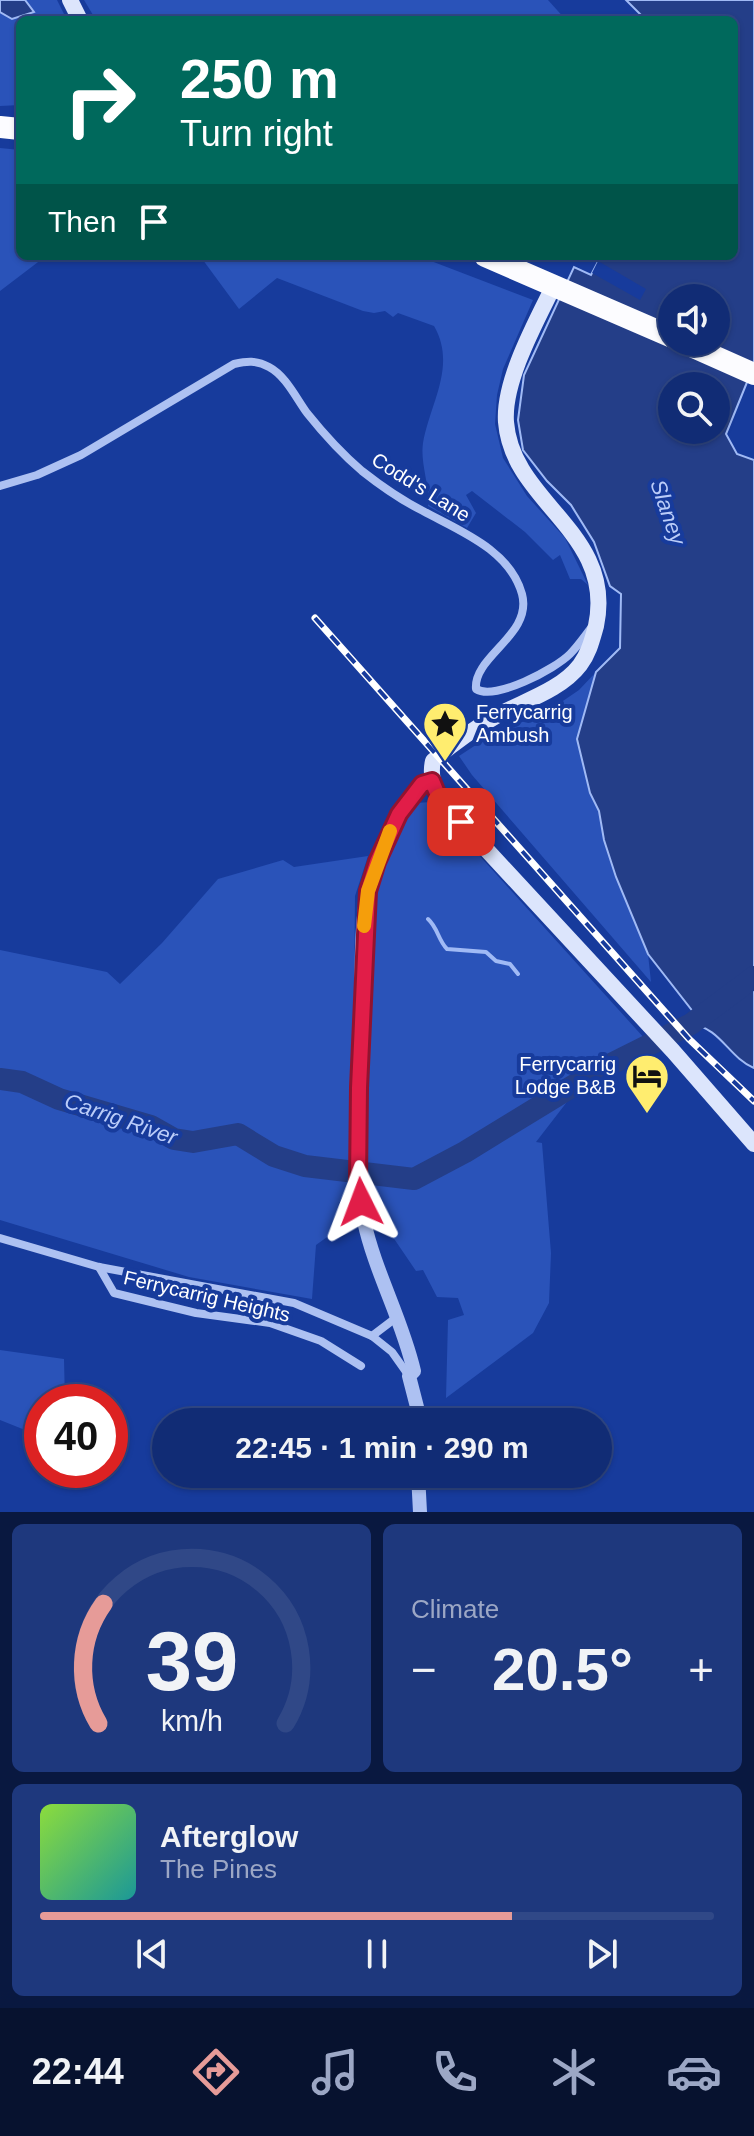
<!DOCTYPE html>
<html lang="en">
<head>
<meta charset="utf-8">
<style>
  :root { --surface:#112c75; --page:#1e387d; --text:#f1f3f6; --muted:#9ca7c5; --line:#304887; --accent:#e69b98 }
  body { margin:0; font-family:Helvetica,sans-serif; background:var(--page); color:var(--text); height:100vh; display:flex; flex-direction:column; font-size:30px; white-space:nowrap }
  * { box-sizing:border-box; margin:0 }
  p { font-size:26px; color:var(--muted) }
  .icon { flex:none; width:44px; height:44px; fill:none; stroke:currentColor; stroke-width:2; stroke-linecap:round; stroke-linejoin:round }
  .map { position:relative; height:1512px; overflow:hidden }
  .side { display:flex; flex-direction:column; gap:12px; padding:12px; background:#091840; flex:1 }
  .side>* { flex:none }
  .top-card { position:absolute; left:16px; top:16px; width:722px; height:244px; border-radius:12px; box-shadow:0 2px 6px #0004,0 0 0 2px var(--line); background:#00695c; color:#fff; overflow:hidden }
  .controls { position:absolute; left:658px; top:284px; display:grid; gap:16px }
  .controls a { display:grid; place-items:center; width:72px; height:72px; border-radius:50%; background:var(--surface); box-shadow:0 2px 6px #0004,0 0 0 2px var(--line); font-size:40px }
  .speed { position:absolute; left:24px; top:1384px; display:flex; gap:16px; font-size:40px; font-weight:700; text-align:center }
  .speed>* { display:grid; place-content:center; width:104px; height:104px; border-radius:50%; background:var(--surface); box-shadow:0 2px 6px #0004,0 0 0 2px var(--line); line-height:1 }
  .speed .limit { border:12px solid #d22; background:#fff; color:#111 }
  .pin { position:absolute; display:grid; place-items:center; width:68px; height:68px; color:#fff; margin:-34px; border-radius:16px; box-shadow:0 4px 12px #0006 }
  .me { position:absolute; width:88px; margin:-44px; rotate:357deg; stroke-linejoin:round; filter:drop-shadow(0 0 6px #0008) }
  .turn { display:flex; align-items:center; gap:28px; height:168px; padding:0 32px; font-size:36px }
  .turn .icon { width:104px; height:104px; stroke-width:2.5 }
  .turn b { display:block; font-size:56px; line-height:68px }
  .then { display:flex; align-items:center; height:76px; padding:0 32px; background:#0003; gap:16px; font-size:30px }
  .big { font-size:60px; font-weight:800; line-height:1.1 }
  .side .tile { flex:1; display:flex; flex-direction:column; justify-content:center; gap:12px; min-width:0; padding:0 28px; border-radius:12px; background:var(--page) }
  .side .dial { align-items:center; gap:0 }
  .dial svg { height:208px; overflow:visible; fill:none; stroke:var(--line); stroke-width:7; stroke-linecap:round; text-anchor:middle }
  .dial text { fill:var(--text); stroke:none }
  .song { display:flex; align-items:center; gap:24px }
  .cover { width:96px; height:96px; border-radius:12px; background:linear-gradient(135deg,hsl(90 70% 55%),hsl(180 70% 35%)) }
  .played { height:8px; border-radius:4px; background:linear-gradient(90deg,var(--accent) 70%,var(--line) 70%) }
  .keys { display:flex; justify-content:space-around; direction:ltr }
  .heat { display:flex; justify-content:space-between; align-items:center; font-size:44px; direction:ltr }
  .side .tiles { flex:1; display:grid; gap:12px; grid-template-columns:1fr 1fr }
  .tile:last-child { grid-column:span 2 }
  .trip { position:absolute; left:152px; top:1408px; width:460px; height:80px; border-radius:40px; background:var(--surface); box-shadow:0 2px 6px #0004,0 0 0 2px var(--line); font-weight:800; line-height:80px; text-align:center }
  .tab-bar { display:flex; height:128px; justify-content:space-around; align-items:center; background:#07122f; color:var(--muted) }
  .tab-bar .icon { width:56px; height:56px }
  .tab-bar .current { color:var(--accent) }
  .tab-bar b { font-size:36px; color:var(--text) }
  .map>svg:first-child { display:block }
  .green { fill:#2a53b9 }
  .water { fill:#243e88; stroke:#a0baf5; stroke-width:2; fill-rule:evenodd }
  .pier { fill:#173b9c }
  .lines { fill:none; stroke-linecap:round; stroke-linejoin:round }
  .stream { stroke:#a0baf5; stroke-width:4 }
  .river { stroke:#243e88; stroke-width:22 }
  .minor { stroke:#adc1f2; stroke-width:8 }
  .tertiary { stroke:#adc1f2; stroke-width:14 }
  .secondary { stroke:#dce5fc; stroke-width:16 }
  .trunk { stroke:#fcfcff; stroke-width:22 }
  .rail-casing { stroke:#fff; stroke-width:7 }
  .rail { stroke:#173b9c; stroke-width:4; stroke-dasharray:12; stroke-linecap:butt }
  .route-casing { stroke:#92132f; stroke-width:20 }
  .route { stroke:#e11d48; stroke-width:14 }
  .slow { stroke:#f59e0b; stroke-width:14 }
  .labels { text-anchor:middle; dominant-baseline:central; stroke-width:8; stroke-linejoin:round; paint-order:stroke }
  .street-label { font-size:20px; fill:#fff; stroke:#173b9c }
  .poi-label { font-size:20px; fill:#fff; stroke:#173b9c; text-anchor:start }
  .water-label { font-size:22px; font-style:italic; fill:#baccf9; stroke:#173b9c }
</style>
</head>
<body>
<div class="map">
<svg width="754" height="1512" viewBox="0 0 754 1512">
  <rect width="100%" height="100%" fill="#173b9c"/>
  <!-- green -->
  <g class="green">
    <polygon points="0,0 57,0 67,20 20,20 20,105 0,106"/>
    <polygon points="84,0 548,0 566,20 96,20"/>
    <polygon points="0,148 20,150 20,256 46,256 0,291"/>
    <path d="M200,256H418L533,300L503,369L497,395L495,424L503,458L527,496L565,538L588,585L581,579H570L560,555L553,560L525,532L472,491L466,495L476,513L467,528L428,506C430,485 420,464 423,443C430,403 457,366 434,326L398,313L393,317L385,311L374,313L363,311L277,278L239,309Z"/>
    <polygon points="596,672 577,739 590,793 599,811 604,840 616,877 648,954 651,982 472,775 459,756 508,724 535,720 579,690"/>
    <polygon points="431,802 645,1039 574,1079 570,1098 536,1142 542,1143 551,1253 549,1303 533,1333 446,1398 448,1320 464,1315 458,1298 437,1297 423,1270 416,1271 365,1196 364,1166 370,923 374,888 392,847 416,803"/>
    <polygon points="368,856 355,896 352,1219 316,1245 312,1299 189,1277 0,1220 0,1088 13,1087 14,1081 0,1079 0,950 107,972 120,984 162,943 218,879 283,860 294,867"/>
    <polygon points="0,1350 64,1359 65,1402 42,1402 42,1447 25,1430 0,1420"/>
  </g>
  <!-- water -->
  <g class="water">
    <polygon points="0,0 25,0 34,12 12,19 0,12"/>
    <path d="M626,0H754V365L726,434L737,454L754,460V1068C728,1057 721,1028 691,1024L694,1013L648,954L616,877L604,840L599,811L590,793L577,739L596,672L620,648L621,594L610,586L594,542L571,505L547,481L523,450L518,420L524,375L574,267L591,275L601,256H734V20H646ZM672,298H716V342H672ZM672,386H716V430H672Z"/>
  </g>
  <!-- pier -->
  <polygon class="pier" points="598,261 646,289 640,300 592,273"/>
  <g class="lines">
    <!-- stream -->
    <path class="stream" d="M428,919C438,928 438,940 447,949L486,952L496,961L510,964L518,974"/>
    <!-- river -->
    <polyline class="river" points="0,1079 22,1082 59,1099 151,1126 174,1139 193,1142 238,1134 274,1156 305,1166 414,1179 465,1152 599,1070 691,1024 754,977"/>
    <!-- minor -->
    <g class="minor">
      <path d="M0,486L37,475L81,455L234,364C247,361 256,360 269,367C286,376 296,398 307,413C323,433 342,454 362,471C381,486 401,500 423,511C460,531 510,550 522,594C533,635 473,656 476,689C495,701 555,669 570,654C578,646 584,637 591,628"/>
      <polyline points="0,1238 99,1267 294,1303 372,1336 392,1352 409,1376"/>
      <polyline points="99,1267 114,1293 196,1313 270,1323 321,1341 361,1366"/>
      <polyline points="372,1336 397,1317"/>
    </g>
    <!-- tertiary -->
    <g class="tertiary">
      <path d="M417,1422V1407L409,1376L414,1371C402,1319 375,1272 364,1221C352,1160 359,1083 361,1020C362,979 360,934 367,893C373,862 401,790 432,781"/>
      <polyline points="418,1474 420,1512"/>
    </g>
    <!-- secondary -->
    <g class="secondary">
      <polyline points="70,0 80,20"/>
      <path d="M554,285C536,322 503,381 506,422C512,503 616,532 596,626C592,640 589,653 580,665C561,690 524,701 498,715C475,728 452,744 433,761C427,787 445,803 461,822L673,1051L754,1144"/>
    </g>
    <!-- trunk -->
    <g class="trunk">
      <polyline points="0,127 20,129"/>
      <polyline points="485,256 672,337"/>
      <polyline points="682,342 754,374"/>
    </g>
    <!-- rail casing -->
    <g class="rail-casing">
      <polyline id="rail" points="315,618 689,1039 754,1101"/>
    </g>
    <!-- rail -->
    <use href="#rail" class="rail"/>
  </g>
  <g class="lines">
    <!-- route casing -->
    <g class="route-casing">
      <polyline id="route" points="361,1202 358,1182 359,1088 368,891 377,862 399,814 422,784 432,781 437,793 461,822"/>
    </g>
    <!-- route -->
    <use href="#route" class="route"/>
    <!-- slow -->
    <polyline class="slow" points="364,926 368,891 390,831"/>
  </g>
  <!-- icons -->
  <defs>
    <g id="sight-pin" transform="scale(2.3)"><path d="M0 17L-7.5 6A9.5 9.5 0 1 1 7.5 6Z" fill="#ffed6f" stroke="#173b9c"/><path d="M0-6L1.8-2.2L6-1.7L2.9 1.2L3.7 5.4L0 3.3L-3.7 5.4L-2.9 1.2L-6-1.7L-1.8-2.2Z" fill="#111"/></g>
    <g id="hotel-pin" transform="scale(2.3)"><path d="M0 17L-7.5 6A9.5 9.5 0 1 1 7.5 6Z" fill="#ffed6f" stroke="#173b9c"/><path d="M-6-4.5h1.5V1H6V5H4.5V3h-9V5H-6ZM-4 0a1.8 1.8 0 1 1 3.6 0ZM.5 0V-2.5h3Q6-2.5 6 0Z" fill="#111"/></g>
  </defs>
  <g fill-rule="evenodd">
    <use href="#sight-pin" x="445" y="724"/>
    <use href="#hotel-pin" x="647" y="1076"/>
  </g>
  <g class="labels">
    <!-- street labels -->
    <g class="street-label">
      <text transform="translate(421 487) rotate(32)">Codd's Lane</text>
      <text transform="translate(207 1296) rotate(13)">Ferrycarrig Heights</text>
    </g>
    <!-- poi labels -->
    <g class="poi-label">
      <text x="476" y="712">Ferrycarrig<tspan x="476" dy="23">Ambush</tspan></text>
      <text x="616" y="1064" text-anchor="end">Ferrycarrig<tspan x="616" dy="23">Lodge B&amp;B</tspan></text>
    </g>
    <!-- water labels -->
    <g class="water-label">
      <text transform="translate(668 512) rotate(71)">Slaney</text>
      <text transform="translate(121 1119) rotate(19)">Carrig River</text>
    </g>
  </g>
</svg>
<div class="controls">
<a><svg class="icon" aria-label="sound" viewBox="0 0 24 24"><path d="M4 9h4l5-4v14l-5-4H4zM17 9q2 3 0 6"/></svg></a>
<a><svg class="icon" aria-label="search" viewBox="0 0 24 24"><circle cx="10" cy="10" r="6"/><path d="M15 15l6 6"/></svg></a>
</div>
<div class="speed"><div class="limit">40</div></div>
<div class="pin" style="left:461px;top:822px;background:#d93025"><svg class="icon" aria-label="arrive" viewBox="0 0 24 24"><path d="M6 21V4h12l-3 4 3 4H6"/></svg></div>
<svg class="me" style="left:361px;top:1202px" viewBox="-20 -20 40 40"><path d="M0-17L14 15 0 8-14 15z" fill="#e11d48" stroke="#fff" stroke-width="4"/></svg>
<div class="trip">22:45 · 1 min · 290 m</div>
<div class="top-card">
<div class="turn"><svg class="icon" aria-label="right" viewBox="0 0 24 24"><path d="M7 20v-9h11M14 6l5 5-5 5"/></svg><div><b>250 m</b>Turn right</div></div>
<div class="then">Then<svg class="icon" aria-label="arrive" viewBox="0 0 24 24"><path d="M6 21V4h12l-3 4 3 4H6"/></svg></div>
</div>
</div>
<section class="side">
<div class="tiles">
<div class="tile dial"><svg viewBox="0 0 100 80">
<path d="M14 69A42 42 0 1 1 86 69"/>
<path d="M14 69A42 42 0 0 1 16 23" stroke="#e69b98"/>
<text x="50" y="56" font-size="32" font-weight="700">39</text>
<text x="50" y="72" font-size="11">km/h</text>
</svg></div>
<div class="tile"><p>Climate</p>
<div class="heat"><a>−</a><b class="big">20.5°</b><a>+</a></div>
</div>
<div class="tile">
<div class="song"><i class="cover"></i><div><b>Afterglow</b><p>The Pines</p></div></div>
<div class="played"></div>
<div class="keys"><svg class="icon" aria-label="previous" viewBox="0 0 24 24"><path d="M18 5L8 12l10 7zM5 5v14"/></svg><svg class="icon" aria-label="pause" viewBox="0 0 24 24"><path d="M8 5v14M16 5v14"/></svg><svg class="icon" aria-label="next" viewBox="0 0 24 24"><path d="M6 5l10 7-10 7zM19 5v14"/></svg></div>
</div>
</div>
</section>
<nav class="tab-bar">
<b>22:44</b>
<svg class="icon current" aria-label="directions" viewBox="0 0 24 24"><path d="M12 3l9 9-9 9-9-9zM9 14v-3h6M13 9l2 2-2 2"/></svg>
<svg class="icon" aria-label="music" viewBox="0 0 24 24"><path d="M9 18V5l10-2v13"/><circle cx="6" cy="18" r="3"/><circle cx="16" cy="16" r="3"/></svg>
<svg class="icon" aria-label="phone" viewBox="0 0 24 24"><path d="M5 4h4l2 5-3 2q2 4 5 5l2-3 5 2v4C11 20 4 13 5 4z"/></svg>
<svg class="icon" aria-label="climate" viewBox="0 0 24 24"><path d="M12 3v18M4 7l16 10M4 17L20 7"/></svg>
<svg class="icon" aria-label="car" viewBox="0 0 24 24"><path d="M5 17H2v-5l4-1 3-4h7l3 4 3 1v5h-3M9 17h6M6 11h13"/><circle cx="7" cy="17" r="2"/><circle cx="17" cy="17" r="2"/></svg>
</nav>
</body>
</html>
